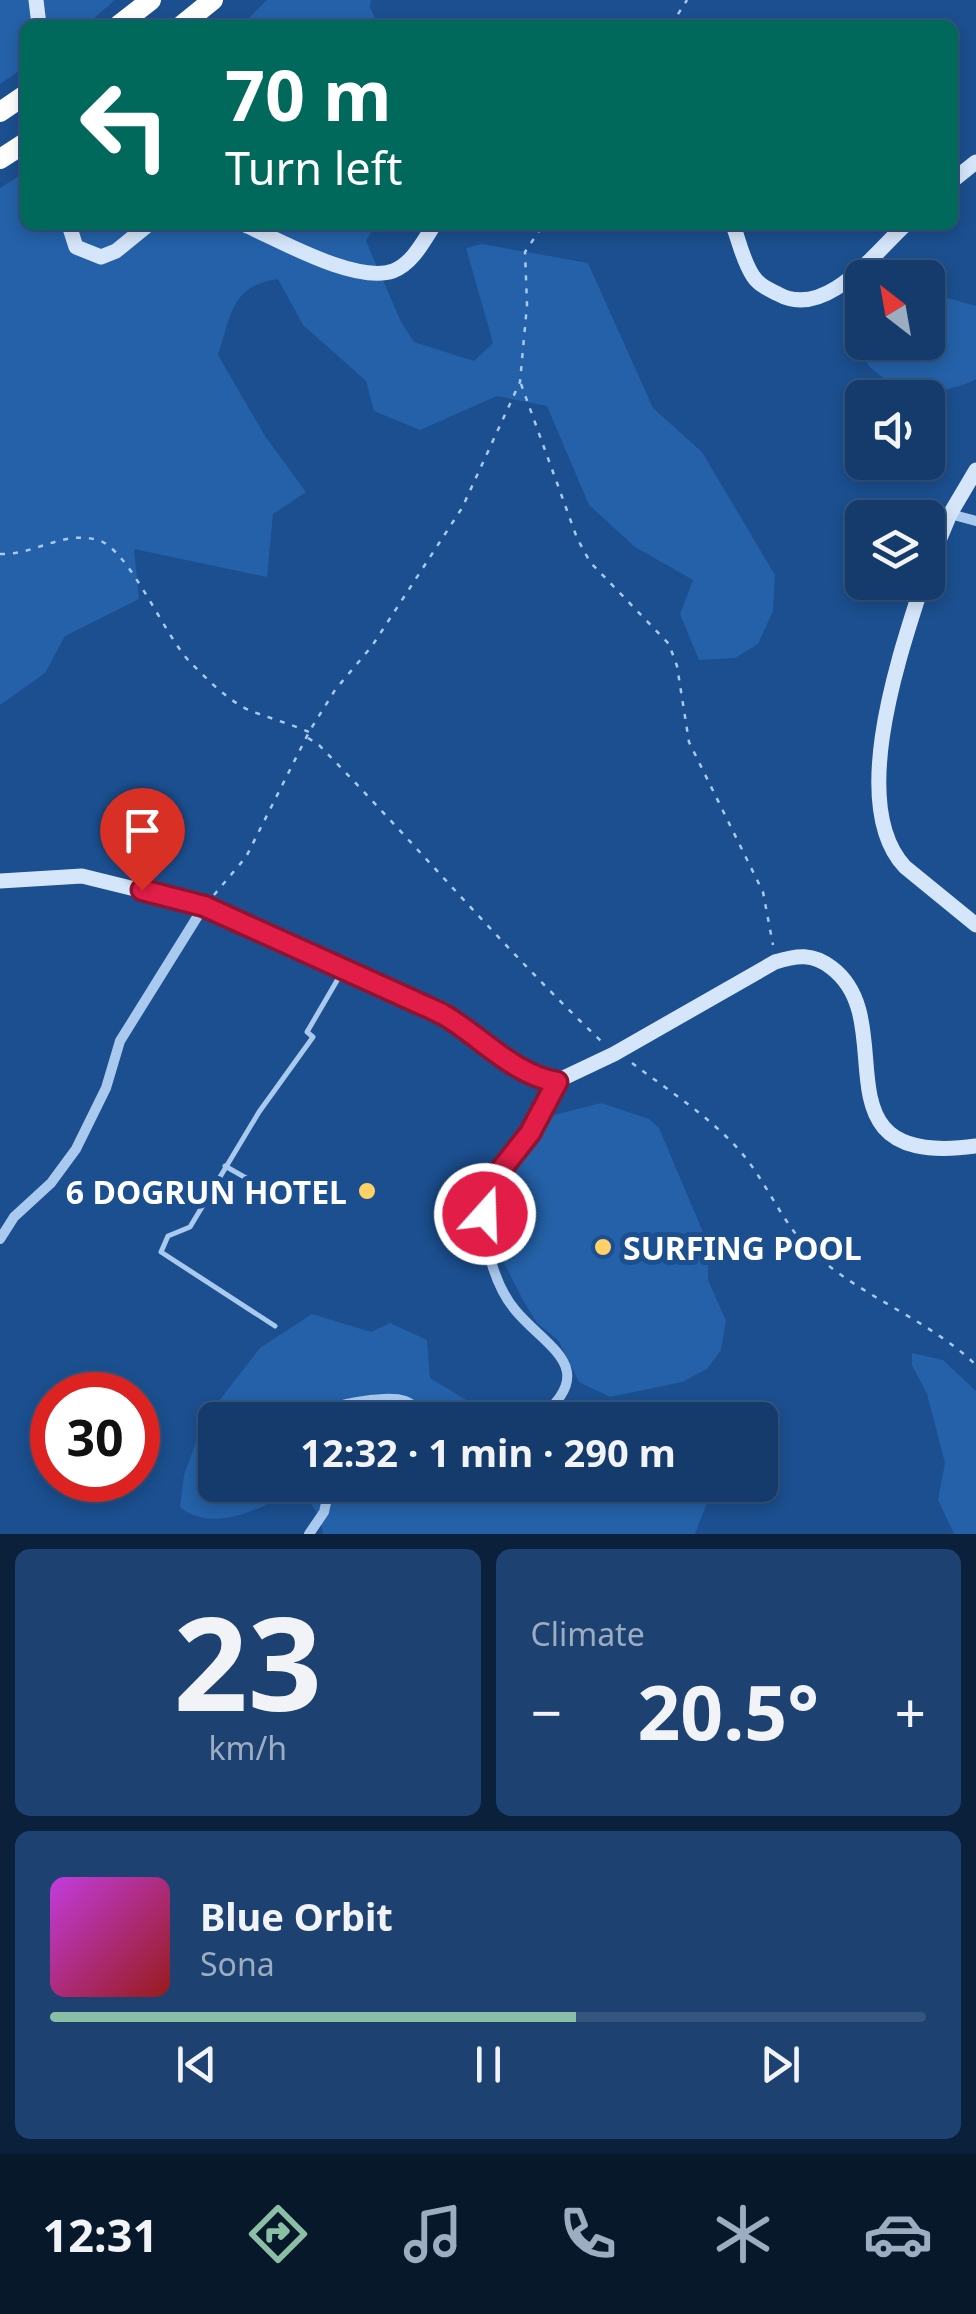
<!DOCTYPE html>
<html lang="en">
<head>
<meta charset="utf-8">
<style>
  :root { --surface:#143b6b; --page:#1d4271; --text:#f1f3f6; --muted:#9dadc1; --line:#33557e; --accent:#8abfa5 }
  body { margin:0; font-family:"Noto Sans",sans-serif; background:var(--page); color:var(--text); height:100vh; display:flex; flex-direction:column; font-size:38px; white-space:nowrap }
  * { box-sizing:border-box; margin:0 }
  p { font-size:32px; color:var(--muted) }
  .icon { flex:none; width:55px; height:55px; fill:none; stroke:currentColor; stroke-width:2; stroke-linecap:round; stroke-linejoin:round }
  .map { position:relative; height:1534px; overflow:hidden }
  .side { display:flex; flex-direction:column; gap:15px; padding:15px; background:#0b203b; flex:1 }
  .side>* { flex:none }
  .top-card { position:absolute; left:20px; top:20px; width:938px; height:210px; border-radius:15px; box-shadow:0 5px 15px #0003,0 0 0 2px var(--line); background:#00695c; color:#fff; overflow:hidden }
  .needle { width:65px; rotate:329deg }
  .controls { position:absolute; left:845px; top:260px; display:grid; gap:20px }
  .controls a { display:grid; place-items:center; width:100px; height:100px; border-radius:15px; background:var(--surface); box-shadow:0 5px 15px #0003,0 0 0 2px var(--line); font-size:50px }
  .speed { position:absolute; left:30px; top:1372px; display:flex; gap:20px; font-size:50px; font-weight:700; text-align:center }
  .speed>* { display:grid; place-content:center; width:130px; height:130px; border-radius:50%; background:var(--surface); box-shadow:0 5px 15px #0003,0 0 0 2px var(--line); line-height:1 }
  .speed .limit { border:15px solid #d22; background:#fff; color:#111 }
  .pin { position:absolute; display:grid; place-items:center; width:85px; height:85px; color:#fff; margin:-102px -42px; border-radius:50% 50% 50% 0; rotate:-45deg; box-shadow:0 0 10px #0007 }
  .pin .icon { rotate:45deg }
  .me { position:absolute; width:110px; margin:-55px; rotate:20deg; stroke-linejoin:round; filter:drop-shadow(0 0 8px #0008) }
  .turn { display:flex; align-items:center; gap:35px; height:210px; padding:0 40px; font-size:45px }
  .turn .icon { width:130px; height:130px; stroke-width:2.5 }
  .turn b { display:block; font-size:70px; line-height:85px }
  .big { font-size:75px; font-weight:700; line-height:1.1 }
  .side .card { flex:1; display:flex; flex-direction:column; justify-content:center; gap:15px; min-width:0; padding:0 35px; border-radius:15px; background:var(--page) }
  .side .dial { align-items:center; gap:0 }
  .dial b { font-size:130px; line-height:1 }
  .song { display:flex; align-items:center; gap:30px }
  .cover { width:120px; height:120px; border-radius:15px; background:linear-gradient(135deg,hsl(290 70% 55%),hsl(0 70% 35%)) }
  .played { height:10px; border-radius:5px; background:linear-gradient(90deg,var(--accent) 60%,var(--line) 60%) }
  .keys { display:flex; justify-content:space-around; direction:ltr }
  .heat { display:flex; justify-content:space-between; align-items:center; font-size:55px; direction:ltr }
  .side .tiles { flex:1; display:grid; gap:15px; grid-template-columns:1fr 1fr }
  .card:last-child { grid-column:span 2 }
  .trip { position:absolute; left:198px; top:1402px; width:580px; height:100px; border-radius:15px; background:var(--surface); box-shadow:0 5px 15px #0003,0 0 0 2px var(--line); font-weight:700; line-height:100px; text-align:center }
  .menu { display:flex; height:160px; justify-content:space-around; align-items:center; background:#08182b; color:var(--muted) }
  .menu .icon { width:70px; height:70px }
  .menu .current { color:var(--accent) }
  .menu b { font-size:45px; color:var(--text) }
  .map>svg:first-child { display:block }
  .green { fill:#2461a8 }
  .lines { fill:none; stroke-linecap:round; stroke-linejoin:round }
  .path { stroke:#a9c9ee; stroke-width:2.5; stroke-dasharray:5 8; stroke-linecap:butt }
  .lane { stroke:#a9c9ee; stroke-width:5 }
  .street { stroke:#a9c9ee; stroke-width:10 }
  .secondary { stroke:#d6e6fa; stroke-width:15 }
  .highway { stroke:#fff; stroke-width:20 }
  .route-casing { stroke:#92132f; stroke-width:25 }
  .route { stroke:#e11d48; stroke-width:18 }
  .poi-dot { fill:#ffd166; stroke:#1b4f8f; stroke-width:4 }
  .labels { text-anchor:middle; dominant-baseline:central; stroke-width:10; stroke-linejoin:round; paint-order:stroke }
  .poi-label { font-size:32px; font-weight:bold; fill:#fff; stroke:#1b4f8f; text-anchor:end }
</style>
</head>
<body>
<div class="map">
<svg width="976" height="1534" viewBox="0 0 976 1534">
  <rect width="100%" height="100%" fill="#1b4f8f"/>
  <!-- green -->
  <g class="green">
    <polygon points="0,0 115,0 86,25 25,25 25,67 0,84"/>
    <polygon points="267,0 371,0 370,7 378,25 242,25"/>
    <path d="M25,172V225H375L366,241L401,322L414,342L474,361L493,343L466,248L482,244L588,263L653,408L702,452L775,575L773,611L758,644L735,658L699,660L680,614L693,580L635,547L589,505L547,406L497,396L420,430L374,411L366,381L303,325L278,279C231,285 231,316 218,355L265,436L306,492L273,514L267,577L134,549L139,599L65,636L45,673L0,705V188Z"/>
    <path d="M937,295L976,306V379C943,397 896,394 869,366C864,360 862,350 859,344L862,338V342H928V297Z"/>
    <polygon points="601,1103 649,1119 659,1128 708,1244 708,1280 726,1321 721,1350 707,1369 682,1382 610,1397 579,1382 558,1340 537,1323 524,1302 498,1251 494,1216 505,1185 546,1117"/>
    <path d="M312,1314L371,1332L390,1323L427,1340L430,1378L499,1420H215V1485H714L695,1534H323C321,1516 311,1499 296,1490C260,1509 213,1534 180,1507L184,1475L204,1420L260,1348Z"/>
    <polygon points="912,1353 943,1360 976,1391 976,1534 954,1534 938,1500 945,1463 927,1394 912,1365"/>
  </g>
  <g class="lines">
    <!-- path -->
    <g class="path">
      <polyline points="671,25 687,0"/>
      <polyline points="521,384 577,538 590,562 669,644 677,666 689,742 763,892 773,945"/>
      <path d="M0,554C35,555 63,530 98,540C129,549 164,635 190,662C207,679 228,701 251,711C270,718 290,724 309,732"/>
      <path d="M308,738L318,744C414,842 502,947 601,1041"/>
      <polyline points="214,895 246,857 309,732 335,690 372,646 462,508 520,382 527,305 525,252 543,225"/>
      <path d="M632,1063C669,1091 709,1116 740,1151C767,1182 781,1222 811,1251C861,1297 928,1319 976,1365"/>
    </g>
    <!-- lane -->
    <g class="lane">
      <polyline points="225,1166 262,1187"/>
      <polyline points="275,1326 161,1252 168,1236 190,1227 259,1112 313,1037 307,1032 342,972"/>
    </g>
    <!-- street -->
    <g class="street">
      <polyline points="950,514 976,521"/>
      <polyline points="0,1239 14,1217 51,1183 76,1149 106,1088 120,1041 204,906"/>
      <path d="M311,1420C324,1405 386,1394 405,1401C415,1405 423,1414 432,1420"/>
      <path d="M537,1420C602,1369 547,1348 516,1311C496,1288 484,1247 485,1216C486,1182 509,1163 528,1136C539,1120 548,1100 557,1081"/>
      <polyline points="309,1534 324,1512 330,1485"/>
    </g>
    <!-- secondary -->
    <g class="secondary">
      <polyline points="36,0 39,25"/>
      <polyline points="952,181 976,162"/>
      <polyline points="69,225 76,247 101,257 116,251 148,225"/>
      <path d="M245,225C279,240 356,284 393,271C412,264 423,242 434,225"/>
      <path d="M733,225C739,241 743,261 753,276C759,285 768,289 778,294C825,320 874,254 905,225"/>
      <polyline points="928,567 950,514 976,470"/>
      <path d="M923,582C900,654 847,805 905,867L976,925"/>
      <path d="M0,881L82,876L204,906L443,1015L512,1061L546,1080L557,1081L614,1054L775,962C797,955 813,953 832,968C905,1024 808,1169 976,1146"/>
    </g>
    <!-- highway -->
    <g class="highway">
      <polyline points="119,25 151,0"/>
      <polyline points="182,25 213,0"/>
      <polyline points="0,112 25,95"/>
      <polyline points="0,159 25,143"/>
    </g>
  </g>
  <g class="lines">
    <!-- route casing -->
    <g class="route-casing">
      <path id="route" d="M142,890L204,906L414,1001C424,1006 435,1010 444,1015C480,1036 514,1075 557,1082L530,1133L496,1176L485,1214"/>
    </g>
    <!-- route -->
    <use href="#route" class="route"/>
  </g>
  <!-- markers -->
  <g class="poi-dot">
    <circle cx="367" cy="1191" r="10"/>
    <circle cx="603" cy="1247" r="10"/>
  </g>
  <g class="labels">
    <!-- poi labels -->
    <g class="poi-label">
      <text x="347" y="1191">6 DOGRUN HOTEL</text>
      <text x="623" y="1247" text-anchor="start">SURFING POOL</text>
    </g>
  </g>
</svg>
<div class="controls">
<a><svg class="needle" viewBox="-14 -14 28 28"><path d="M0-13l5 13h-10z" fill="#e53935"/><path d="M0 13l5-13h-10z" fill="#9dadc1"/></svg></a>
<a><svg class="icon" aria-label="sound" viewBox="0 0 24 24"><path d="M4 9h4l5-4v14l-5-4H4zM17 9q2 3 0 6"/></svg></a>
<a><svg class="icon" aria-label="layers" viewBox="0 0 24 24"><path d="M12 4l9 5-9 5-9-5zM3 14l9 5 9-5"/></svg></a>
</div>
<div class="speed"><div class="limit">30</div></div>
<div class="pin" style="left:142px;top:890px;background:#d93025"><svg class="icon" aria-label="arrive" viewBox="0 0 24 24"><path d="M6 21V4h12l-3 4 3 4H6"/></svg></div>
<svg class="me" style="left:485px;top:1214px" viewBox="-20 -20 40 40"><circle r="17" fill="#e11d48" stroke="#fff" stroke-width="3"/><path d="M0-11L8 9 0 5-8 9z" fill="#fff"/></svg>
<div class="trip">12:32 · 1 min · 290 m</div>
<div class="top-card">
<div class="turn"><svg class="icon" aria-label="left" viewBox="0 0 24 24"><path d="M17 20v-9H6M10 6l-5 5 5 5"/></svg><div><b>70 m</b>Turn left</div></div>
</div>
</div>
<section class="side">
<div class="tiles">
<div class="card dial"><b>23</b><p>km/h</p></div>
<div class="card"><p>Climate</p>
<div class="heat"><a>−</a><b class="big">20.5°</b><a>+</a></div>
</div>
<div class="card">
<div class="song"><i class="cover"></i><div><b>Blue Orbit</b><p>Sona</p></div></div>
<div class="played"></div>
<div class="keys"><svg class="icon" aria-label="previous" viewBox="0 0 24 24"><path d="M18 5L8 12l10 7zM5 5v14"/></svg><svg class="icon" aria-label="pause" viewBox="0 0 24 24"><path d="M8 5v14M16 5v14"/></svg><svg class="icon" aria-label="next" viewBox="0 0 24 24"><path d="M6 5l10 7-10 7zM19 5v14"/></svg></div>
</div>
</div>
</section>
<nav class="menu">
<b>12:31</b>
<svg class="icon current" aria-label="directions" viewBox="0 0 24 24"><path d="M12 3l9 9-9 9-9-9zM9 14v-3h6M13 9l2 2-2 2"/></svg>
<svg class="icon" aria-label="music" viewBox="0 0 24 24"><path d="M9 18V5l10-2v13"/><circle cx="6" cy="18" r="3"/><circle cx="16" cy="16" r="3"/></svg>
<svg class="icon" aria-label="phone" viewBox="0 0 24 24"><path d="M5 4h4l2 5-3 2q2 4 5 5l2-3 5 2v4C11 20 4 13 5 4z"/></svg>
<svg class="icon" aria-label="climate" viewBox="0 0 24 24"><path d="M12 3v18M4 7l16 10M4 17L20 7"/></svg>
<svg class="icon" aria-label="car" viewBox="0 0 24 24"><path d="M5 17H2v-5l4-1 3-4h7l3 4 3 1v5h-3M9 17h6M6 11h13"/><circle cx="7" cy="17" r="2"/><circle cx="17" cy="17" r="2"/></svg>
</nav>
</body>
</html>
